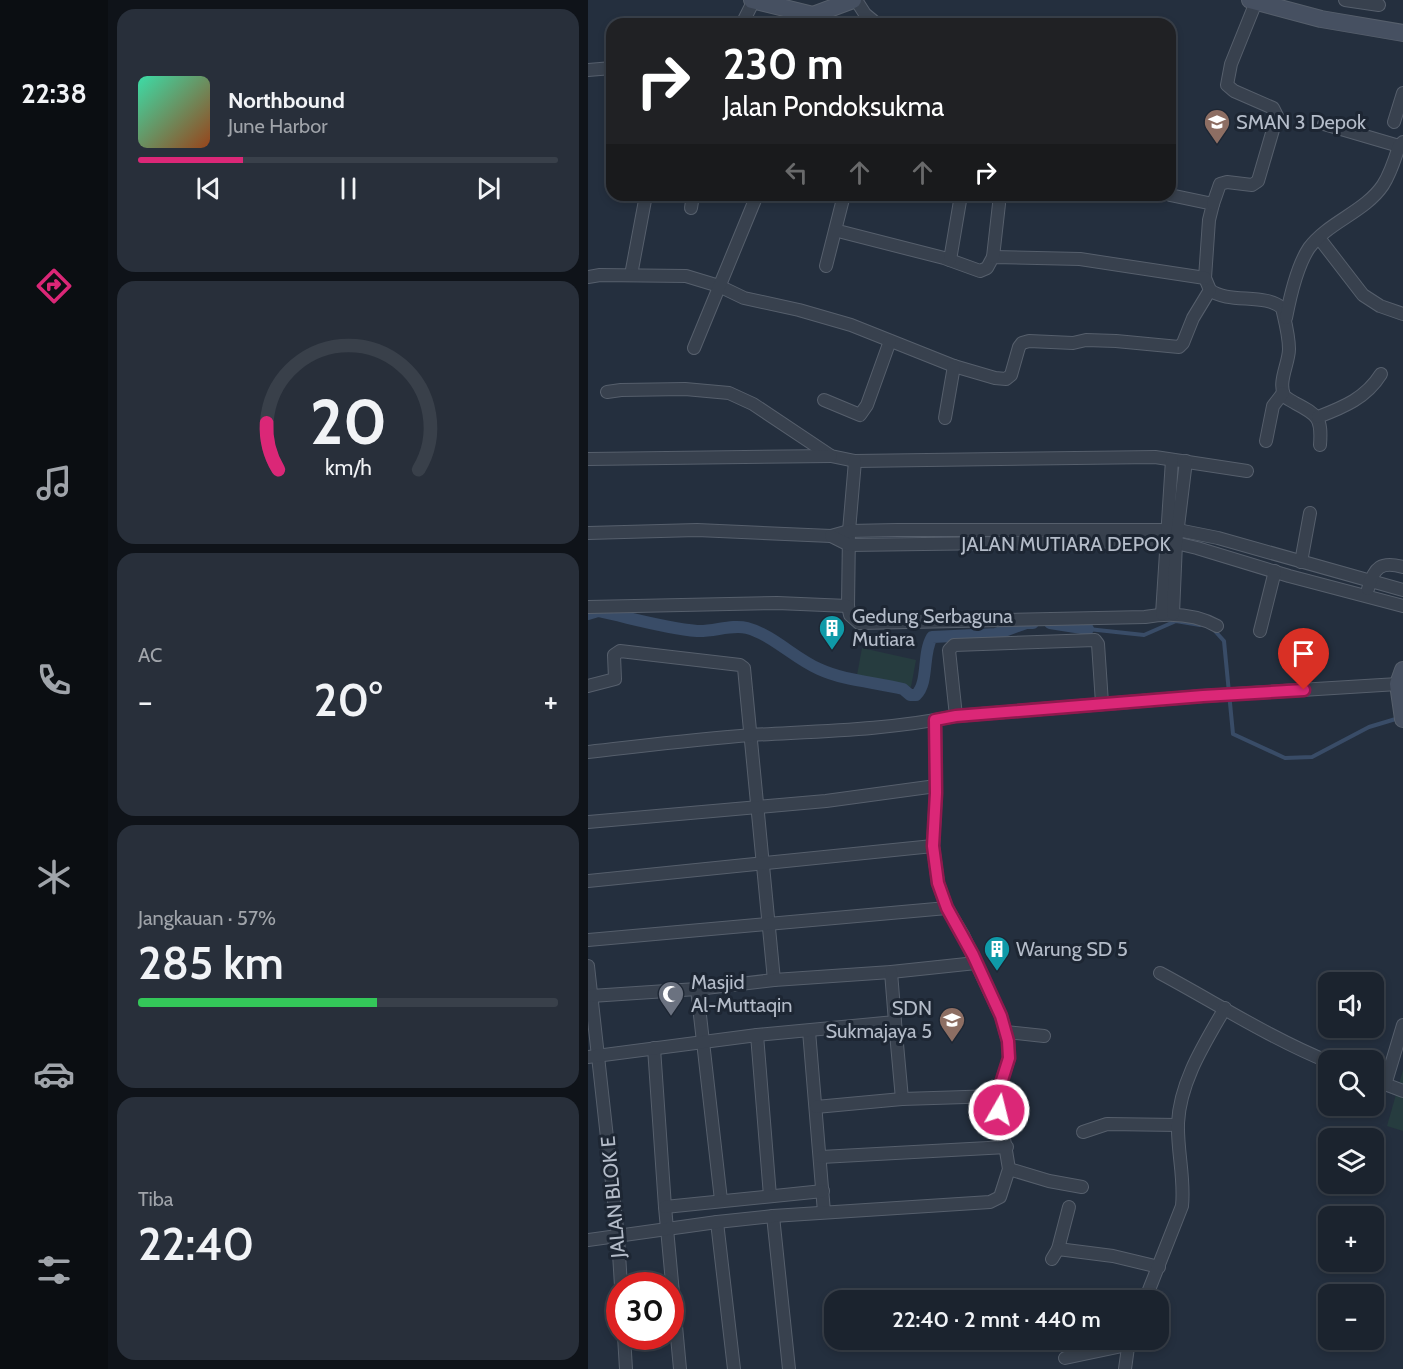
<!DOCTYPE html>
<html lang="id">
<head>
<meta charset="utf-8">
<style>
  :root { --surface:#1b232e; --page:#282f3a; --text:#f1f3f6; --muted:#a0a4aa; --line:#39404a; --accent:#db2777 }
  body { margin:0; font-family:Cabin,sans-serif; background:var(--page); color:var(--text); height:100vh; display:flex; flex-direction:column; font-size:22px; white-space:nowrap }
  * { box-sizing:border-box; margin:0 }
  p { font-size:20px; color:var(--muted) }
  .icon { flex:none; width:33px; height:33px; fill:none; stroke:currentColor; stroke-width:2; stroke-linecap:round; stroke-linejoin:round }
  .map { position:relative; flex:1; overflow:hidden }
  .details { display:flex; flex-direction:column; gap:9px; padding:9px; background:#0f1319; width:480px }
  .details>* { flex:none }
  .top-card { position:absolute; left:18px; top:18px; width:570px; height:183px; border-radius:18px; box-shadow:0 3px 9px #0003,0 0 0 2px var(--line); background:#202124; color:#fff; overflow:hidden }
  .tools { position:absolute; left:730px; top:972px; display:grid; gap:12px }
  .tools a { display:grid; place-items:center; width:66px; height:66px; border-radius:12px; background:var(--surface); box-shadow:0 3px 9px #0003,0 0 0 2px var(--line); font-size:30px }
  .speed { position:absolute; left:18px; top:1272px; display:flex; gap:12px; font-size:30px; font-weight:700; text-align:center }
  .speed>* { display:grid; place-content:center; width:78px; height:78px; border-radius:50%; background:var(--surface); box-shadow:0 3px 9px #0003,0 0 0 2px var(--line); line-height:1 }
  .speed .limit { border:9px solid #d22; background:#fff; color:#111 }
  .pin { position:absolute; display:grid; place-items:center; width:51px; height:51px; color:#fff; margin:-62px -26px; border-radius:50% 50% 50% 0; rotate:-45deg; box-shadow:0 0 6px #0007 }
  .pin .icon { rotate:45deg }
  .me { position:absolute; width:66px; margin:-33px; rotate:8deg; stroke-linejoin:round; filter:drop-shadow(0 0 4px #0008) }
  .turn { display:flex; align-items:center; gap:21px; height:126px; padding:0 18px; font-size:27px }
  .turn .icon { width:78px; height:78px; stroke-width:2.5 }
  .turn b { display:block; font-size:42px; line-height:51px }
  .lanes { display:flex; align-items:center; height:57px; padding:0 18px; background:#0003; justify-content:center; gap:30px; direction:ltr }
  .lanes .off { opacity:.35 }
  .big { font-size:45px; font-weight:600; line-height:1.1 }
  .details .card { flex:1; display:flex; flex-direction:column; justify-content:center; gap:9px; min-width:0; padding:0 21px; border-radius:18px; background:var(--page) }
  .details .dial { align-items:center; gap:0 }
  .dial svg { height:156px; overflow:visible; fill:none; stroke:var(--line); stroke-width:7; stroke-linecap:round; text-anchor:middle }
  .dial text { fill:var(--text); stroke:none }
  .song { display:flex; align-items:center; gap:18px }
  .cover { width:72px; height:72px; border-radius:9px; background:linear-gradient(135deg,hsl(160 70% 55%),hsl(20 70% 35%)) }
  .played { height:6px; border-radius:3px; background:linear-gradient(90deg,var(--accent) 25%,var(--line) 25%) }
  .keys { display:flex; justify-content:space-around; direction:ltr }
  .heat { display:flex; justify-content:space-between; align-items:center; font-size:33px; direction:ltr }
  .charge { height:9px; border-radius:4px; background:linear-gradient(90deg,#34c759 57%,var(--line) 0) }
  .trip { position:absolute; left:236px; top:1290px; width:345px; height:60px; border-radius:18px; background:var(--surface); box-shadow:0 3px 9px #0003,0 0 0 2px var(--line); font-weight:600; line-height:60px; text-align:center }
  main { display:flex; flex:1; min-height:0 }
  .dock { display:flex; flex-direction:column; width:108px; justify-content:space-around; align-items:center; background:#0b0e12; color:var(--muted) }
  .dock .icon { width:42px; height:42px }
  .dock .active { color:var(--accent) }
  .dock b { font-size:27px; color:var(--text) }
  .map>svg:first-child { display:block }
  .green { fill:#263c3f }
  .lines { fill:none; stroke-linecap:round; stroke-linejoin:round }
  .stream { stroke:#394c67; stroke-width:4 }
  .canal { stroke:#394c67; stroke-width:12 }
  .street-casing { stroke:#565f6c; stroke-width:14 }
  .secondary-casing { stroke:#565f6c; stroke-width:18 }
  .street { stroke:#38414e; stroke-width:12 }
  .secondary { stroke:#465061; stroke-width:16 }
  .route-casing { stroke:#8e194d; stroke-width:15 }
  .route { stroke:#db2777; stroke-width:10 }
  .labels { text-anchor:middle; dominant-baseline:central; stroke-width:6; stroke-linejoin:round; paint-order:stroke }
  .poi-label { font-size:20px; fill:#b4bcc9; stroke:#1d2633; text-anchor:start }
  .street-label { font-size:20px; fill:#b4bcc9; stroke:#1d2633 }
</style>
</head>
<body>
<main>
<nav class="dock">
<b>22:38</b>
<svg class="icon active" aria-label="directions" viewBox="0 0 24 24"><path d="M12 3l9 9-9 9-9-9zM9 14v-3h6M13 9l2 2-2 2"/></svg>
<svg class="icon" aria-label="music" viewBox="0 0 24 24"><path d="M9 18V5l10-2v13"/><circle cx="6" cy="18" r="3"/><circle cx="16" cy="16" r="3"/></svg>
<svg class="icon" aria-label="phone" viewBox="0 0 24 24"><path d="M5 4h4l2 5-3 2q2 4 5 5l2-3 5 2v4C11 20 4 13 5 4z"/></svg>
<svg class="icon" aria-label="climate" viewBox="0 0 24 24"><path d="M12 3v18M4 7l16 10M4 17L20 7"/></svg>
<svg class="icon" aria-label="car" viewBox="0 0 24 24"><path d="M5 17H2v-5l4-1 3-4h7l3 4 3 1v5h-3M9 17h6M6 11h13"/><circle cx="7" cy="17" r="2"/><circle cx="17" cy="17" r="2"/></svg>
<svg class="icon" aria-label="filters" viewBox="0 0 24 24"><path d="M4 7h16M4 17h16"/><circle cx="9" cy="7" r="2"/><circle cx="15" cy="17" r="2"/></svg>
</nav>
<section class="details">
<div class="card">
<div class="song"><i class="cover"></i><div><b>Northbound</b><p>June Harbor</p></div></div>
<div class="played"></div>
<div class="keys"><svg class="icon" aria-label="previous" viewBox="0 0 24 24"><path d="M18 5L8 12l10 7zM5 5v14"/></svg><svg class="icon" aria-label="pause" viewBox="0 0 24 24"><path d="M8 5v14M16 5v14"/></svg><svg class="icon" aria-label="next" viewBox="0 0 24 24"><path d="M6 5l10 7-10 7zM19 5v14"/></svg></div>
</div>
<div class="card dial"><svg viewBox="0 0 100 80">
<path d="M14 69A42 42 0 1 1 86 69"/>
<path d="M14 69A42 42 0 0 1 8 45" stroke="#db2777"/>
<text x="50" y="56" font-size="32" font-weight="700">20</text>
<text x="50" y="72" font-size="11">km/h</text>
</svg></div>
<div class="card"><p>AC</p>
<div class="heat"><a>−</a><b class="big">20°</b><a>+</a></div>
</div>
<div class="card"><p>Jangkauan · 57%</p><b class="big">285 km</b><div class="charge"></div></div>
<div class="card"><p>Tiba</p><b class="big">22:40</b></div>
</section>
<div class="map">
<svg width="815" height="1369" viewBox="0 0 815 1369">
  <rect width="100%" height="100%" fill="#242f3e"/>
  <!-- green -->
  <g class="green">
    <polygon points="274,648 328,660 323,687 269,675"/>
    <polygon points="815,1070 815,1131 799,1126"/>
  </g>
  <g class="lines">
    <!-- stream -->
    <g class="stream">
      <polyline points="500,629 556,635 588,621 612,625"/>
      <polyline points="627,631 636,641 645,734 697,758 724,757 781,727 811,718"/>
    </g>
    <!-- canal -->
    <g class="canal">
      <path d="M0,614L10,611C43,618 76,628 109,631C125,632 144,624 159,628C185,635 206,658 231,669C257,681 287,682 315,689L322,695H328C341,683 334,654 344,637L408,634L438,623H445"/>
      <polyline points="462,623 500,629"/>
    </g>
    <!-- street casing -->
    <g class="street-casing">
      <g id="street">
        <polyline points="268,0 277,14 289,24"/>
        <polyline points="757,0 791,5"/>
        <polyline points="154,24 166,0"/>
        <polyline points="0,70 24,68"/>
        <polyline points="806,122 815,93"/>
        <polyline points="736,124 811,146"/>
        <path d="M582,195L625,204L621,220L617,278L622,290C640,304 678,293 694,308C697,321 701,335 701,349C701,363 690,381 696,395C698,399 703,400 707,403C730,415 734,418 732,445"/>
        <polyline points="625,204 632,184 639,182 664,185 670,181 689,116 685,108 646,91 639,85 643,64 668,2"/>
        <polyline points="103,208 105,195"/>
        <polyline points="254,232 356,258 392,271 399,268 405,257 492,259 617,278"/>
        <polyline points="731,238 775,295 792,306 815,314"/>
        <polyline points="405,257 411,204"/>
        <polyline points="362,260 373,195"/>
        <polyline points="238,266 256,195"/>
        <polyline points="43,275 58,195"/>
        <polyline points="0,277 12,275 98,276 131,286 156,298 211,310 263,325 366,366 407,378 418,379 423,375 431,347 434,343 441,341 485,343 498,340 528,341 591,347 595,343 605,318 622,290"/>
        <path d="M698,318C702,297 709,266 721,248C740,222 777,212 795,185C802,174 807,159 811,146L815,142"/>
        <polyline points="106,348 169,195"/>
        <polyline points="19,392 33,390 97,389 141,393 165,404 243,456 267,461 567,457 659,471"/>
        <polyline points="236,400 272,415 279,405 302,341"/>
        <path d="M730,417C756,407 778,398 793,374"/>
        <polyline points="357,418 366,366"/>
        <polyline points="678,441 685,406 695,393"/>
        <polyline points="0,459 243,456"/>
        <path d="M267,461L261,531L260,606L262,615L271,623L557,617C581,613 607,614 629,626"/>
        <polyline points="0,533 109,530 243,536 261,531 309,530 590,530 630,538 815,590"/>
        <polyline points="243,536 261,545 559,541 588,543 609,548 701,576 815,606"/>
        <polyline points="713,562 722,513"/>
        <path d="M780,589C786,567 793,561 815,567"/>
        <polyline points="0,607 189,603 260,606"/>
        <polyline points="574,614 584,460"/>
        <polyline points="585,614 588,543 598,461"/>
        <polyline points="672,631 687,571"/>
        <polyline points="0,686 27,679 26,655 32,651 152,665 156,668 186,980"/>
        <polyline points="368,716 361,650 366,645 507,640 510,644 514,703"/>
        <path d="M0,752C54,746 109,739 164,735C232,731 301,730 368,716L615,696L810,684"/>
        <polyline points="0,822 238,801 348,786"/>
        <polyline points="0,881 345,846"/>
        <polyline points="0,940 359,908"/>
        <polyline points="0,966 30,1237 33,1286"/>
        <path d="M572,973C628,1003 682,1038 741,1062"/>
        <polyline points="109,989 133,1200"/>
        <polyline points="3,996 109,989 186,980 303,972 388,963"/>
        <polyline points="307,1022 314,1099"/>
        <polyline points="221,1031 236,1212"/>
        <polyline points="418,1032 456,1036"/>
        <polyline points="169,1035 182,1196"/>
        <polyline points="66,1048 77,1207 92,1369"/>
        <polyline points="0,1057 169,1035 307,1022 303,972"/>
        <polyline points="786,1080 815,1091"/>
        <polyline points="797,1085 815,1025"/>
        <polyline points="228,1107 314,1099 409,1096"/>
        <polyline points="495,1132 519,1124 590,1125"/>
        <polyline points="233,1157 419,1147"/>
        <polyline points="421,1169 461,1181 494,1187"/>
        <polyline points="77,1207 235,1191"/>
        <polyline points="185,1216 201,1369"/>
        <polyline points="129,1222 146,1369"/>
        <polyline points="0,1240 129,1222 185,1216 402,1202 412,1197 421,1169 409,1096 421,1058 420,1041 413,1016 375,935 359,908 350,883 345,846 348,793 347,720"/>
        <polyline points="470,1249 481,1207"/>
        <polyline points="464,1259 470,1249 525,1256 571,1267"/>
        <path d="M557,1300L594,1206C597,1178 589,1151 590,1123C592,1081 617,1043 637,1008"/>
        <polyline points="36,1336 38,1369"/>
        <polyline points="477,1358 539,1345"/>
        <polyline points="537,1369 541,1340"/>
      </g>
    </g>
    <!-- secondary casing -->
    <g class="secondary-casing">
      <g id="secondary">
        <polyline points="164,0 225,15 265,0"/>
        <polyline points="662,0 733,19 815,33"/>
        <polyline points="815,670 810,684 815,719"/>
      </g>
    </g>
    <!-- street -->
    <use href="#street" class="street"/>
    <!-- secondary -->
    <use href="#secondary" class="secondary"/>
  </g>
  <g class="lines">
    <!-- route casing -->
    <g class="route-casing">
      <polyline id="route" points="411,1110 409,1096 421,1058 420,1041 413,1016 385,955 359,908 350,883 345,846 348,793 347,720 368,716 615,696 716,690"/>
    </g>
    <!-- route -->
    <use href="#route" class="route"/>
  </g>
  <!-- icons -->
  <defs>
    <g id="school-pin" transform="scale(1.35)"><path d="M0 17L-7.5 6A9.5 9.5 0 1 1 7.5 6Z" fill="#8d6e63" stroke="#1d2633"/><path d="M0-5L7-2L0 1L-7-2ZM-4 1L0 2.5L4 1V4Q0 6-4 4Z" fill="#fff"/></g>
    <g id="building-pin" transform="scale(1.35)"><path d="M0 17L-7.5 6A9.5 9.5 0 1 1 7.5 6Z" fill="#0f9aa8" stroke="#1d2633"/><path d="M-4-6H4V6H1V3H-1V6H-4ZM-2.5-4.3h1.7v1.8h-1.7ZM.8-4.3h1.7v1.8H.8ZM-2.5-1h1.7V.8h-1.7ZM.8-1h1.7V.8H.8Z" fill="#fff"/></g>
    <g id="mosque-pin" transform="scale(1.35)"><path d="M0 17L-7.5 6A9.5 9.5 0 1 1 7.5 6Z" fill="#6b7280" stroke="#1d2633"/><path d="M3.5-4.9A6 6 0 1 0 3.5 4.9A5 5 0 1 1 3.5-4.9Z" fill="#fff"/></g>
  </defs>
  <g fill-rule="evenodd">
    <use href="#school-pin" x="629" y="122"/>
    <use href="#building-pin" x="244" y="628"/>
    <use href="#building-pin" x="409" y="949"/>
    <use href="#mosque-pin" x="83" y="994"/>
    <use href="#school-pin" x="364" y="1020"/>
  </g>
  <g class="labels">
    <!-- poi labels -->
    <g class="poi-label">
      <text x="648" y="122">SMAN 3 Depok</text>
      <text x="264" y="616">Gedung Serbaguna<tspan x="264" dy="23">Mutiara</tspan></text>
      <text x="428" y="949">Warung SD 5</text>
      <text x="103" y="982">Masjid<tspan x="103" dy="23">Al-Muttaqin</tspan></text>
      <text x="344" y="1008" text-anchor="end">SDN<tspan x="344" dy="23">Sukmajaya 5</tspan></text>
    </g>
    <!-- street labels -->
    <g class="street-label">
      <text x="478" y="544">JALAN MUTIARA DEPOK</text>
      <text transform="translate(25 1197) rotate(-95)">JALAN BLOK E</text>
    </g>
  </g>
</svg>
<div class="tools">
<a><svg class="icon" aria-label="sound" viewBox="0 0 24 24"><path d="M4 9h4l5-4v14l-5-4H4zM17 9q2 3 0 6"/></svg></a>
<a><svg class="icon" aria-label="search" viewBox="0 0 24 24"><circle cx="10" cy="10" r="6"/><path d="M15 15l6 6"/></svg></a>
<a><svg class="icon" aria-label="layers" viewBox="0 0 24 24"><path d="M12 4l9 5-9 5-9-5zM3 14l9 5 9-5"/></svg></a>
<a>+</a>
<a>−</a>
</div>
<div class="speed"><div class="limit">30</div></div>
<div class="pin" style="left:716px;top:690px;background:#d93025"><svg class="icon" aria-label="arrive" viewBox="0 0 24 24"><path d="M6 21V4h12l-3 4 3 4H6"/></svg></div>
<svg class="me" style="left:411px;top:1110px" viewBox="-20 -20 40 40"><circle r="17" fill="#db2777" stroke="#fff" stroke-width="3"/><path d="M0-11L8 9 0 5-8 9z" fill="#fff"/></svg>
<div class="trip">22:40 · 2 mnt · 440 m</div>
<div class="top-card">
<div class="turn"><svg class="icon" aria-label="right" viewBox="0 0 24 24"><path d="M7 20v-9h11M14 6l5 5-5 5"/></svg><div><b>230 m</b>Jalan Pondoksukma</div></div>
<div class="lanes"><svg class="icon off" aria-label="left" viewBox="0 0 24 24"><path d="M17 20v-9H6M10 6l-5 5 5 5"/></svg><svg class="icon off" aria-label="ahead" viewBox="0 0 24 24"><path d="M12 20V5M6 11l6-6 6 6"/></svg><svg class="icon off" aria-label="ahead" viewBox="0 0 24 24"><path d="M12 20V5M6 11l6-6 6 6"/></svg><svg class="icon" aria-label="right" viewBox="0 0 24 24"><path d="M7 20v-9h11M14 6l5 5-5 5"/></svg></div>
</div>
</div>
</main>
</body>
</html>
